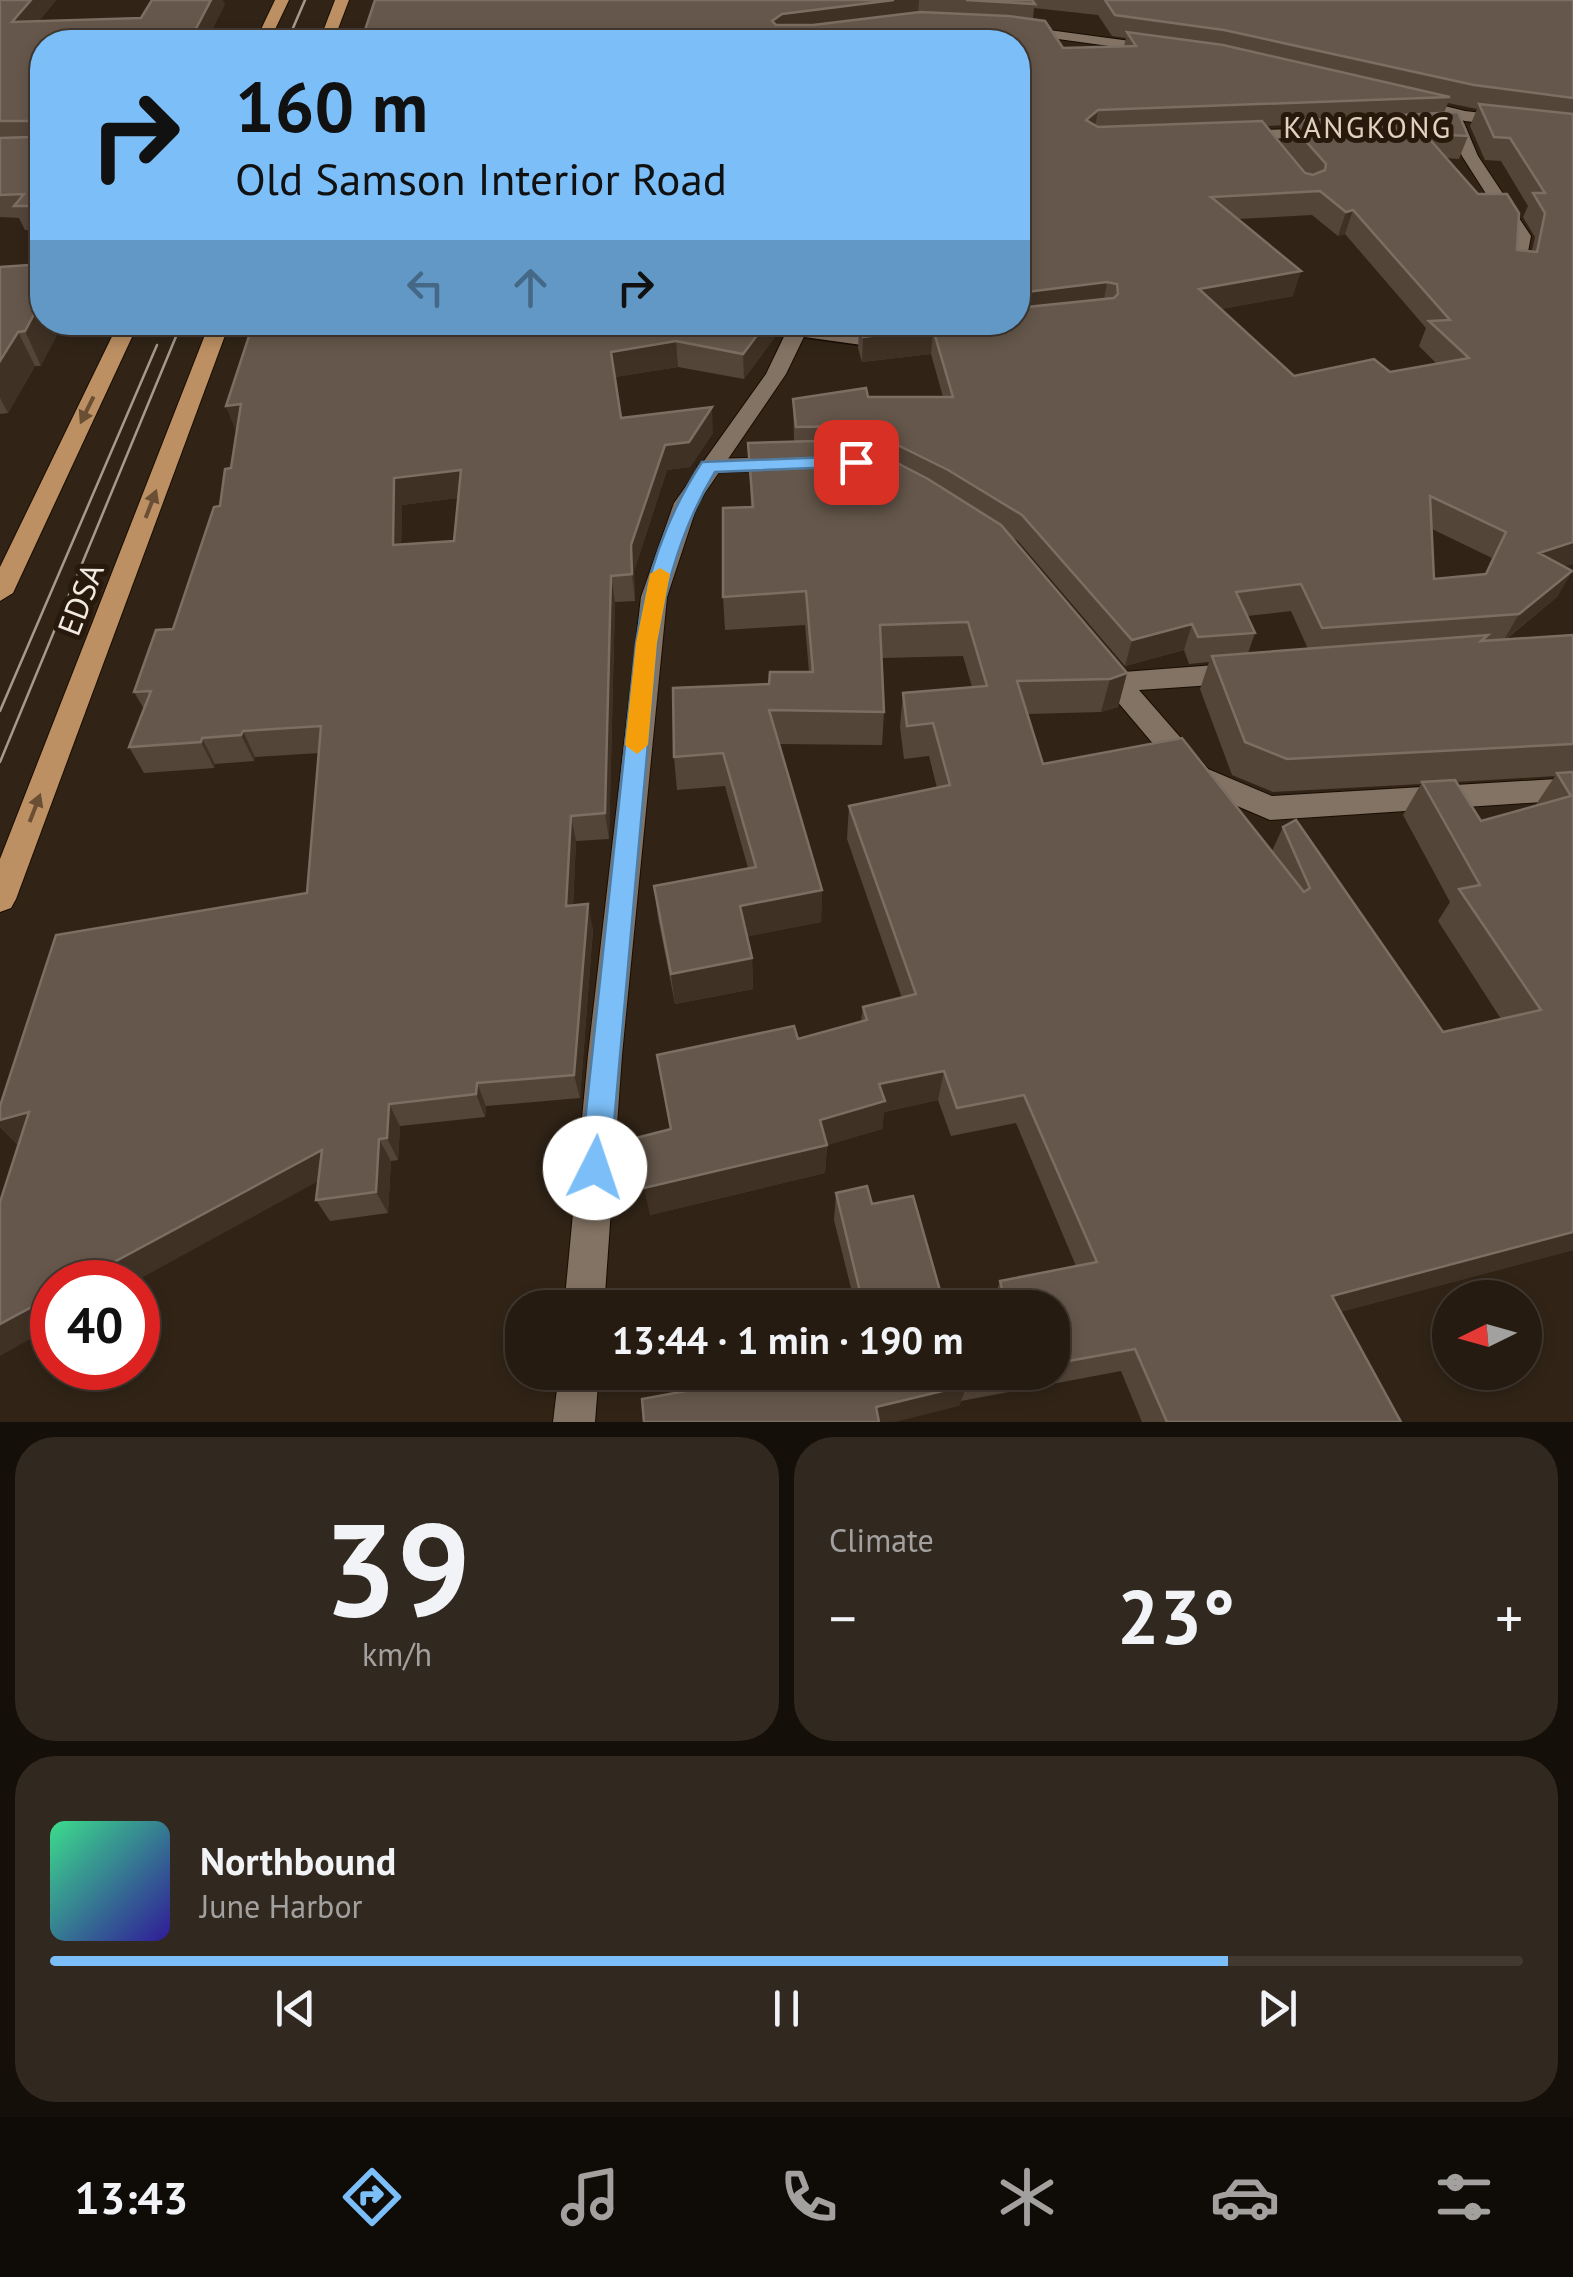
<!DOCTYPE html>
<html lang="en">
<head>
<meta charset="utf-8">
<style>
  :root { --surface:#251b11; --page:#31281f; --text:#f1f3f6; --muted:#a3a19f; --line:#423931; --accent:#7bbef8 }
  body { margin:0; font-family:"PT Sans",sans-serif; background:var(--page); color:var(--text); height:100vh; display:flex; flex-direction:column; font-size:38px; white-space:nowrap }
  * { box-sizing:border-box; margin:0 }
  p { font-size:32px; color:var(--muted) }
  .icon { flex:none; width:55px; height:55px; fill:none; stroke:currentColor; stroke-width:2; stroke-linecap:round; stroke-linejoin:round }
  .map { position:relative; height:1422px; overflow:hidden }
  .drawer { display:flex; flex-direction:column; gap:15px; padding:15px; background:#140f09; flex:1 }
  .drawer>* { flex:none }
  .hud { position:absolute; left:30px; top:30px; width:1000px; height:305px; border-radius:40px; box-shadow:0 5px 15px #0003,0 0 0 2px var(--line); background:#7bbef8; color:#111; overflow:hidden }
  .needle { width:65px; rotate:265deg }
  .buttons { position:absolute; left:1432px; top:1280px; display:grid; gap:20px }
  .buttons a { display:grid; place-items:center; width:110px; height:110px; border-radius:50%; background:var(--surface); box-shadow:0 5px 15px #0003,0 0 0 2px var(--line); font-size:50px }
  .speed { position:absolute; left:30px; top:1260px; display:flex; gap:20px; font-size:50px; font-weight:700; text-align:center }
  .speed>* { display:grid; place-content:center; width:130px; height:130px; border-radius:50%; background:var(--surface); box-shadow:0 5px 15px #0003,0 0 0 2px var(--line); line-height:1 }
  .speed .limit { border:15px solid #d22; background:#fff; color:#111 }
  .pin { position:absolute; display:grid; place-items:center; width:85px; height:85px; color:#fff; margin:-42px; border-radius:20px; box-shadow:0 5px 15px #0006 }
  .me { position:absolute; width:110px; margin:-55px; rotate:4deg; stroke-linejoin:round; filter:drop-shadow(0 0 8px #0008) }
  .turn { display:flex; align-items:center; gap:35px; height:210px; padding:0 40px; font-size:45px }
  .turn .icon { width:130px; height:130px; stroke-width:2.5 }
  .turn b { display:block; font-size:70px; line-height:85px }
  .lanes { display:flex; align-items:center; height:95px; padding:0 40px; background:#0003; justify-content:center; gap:50px; direction:ltr }
  .lanes .off { opacity:.35 }
  .big { font-size:75px; font-weight:800; line-height:1.1 }
  .drawer .tile { flex:1; display:flex; flex-direction:column; justify-content:center; gap:15px; min-width:0; padding:0 35px; border-radius:40px; background:var(--page) }
  .drawer .dial { align-items:center; gap:0 }
  .dial b { font-size:130px; line-height:1 }
  .song { display:flex; align-items:center; gap:30px }
  .cover { width:120px; height:120px; border-radius:15px; background:linear-gradient(135deg,hsl(150 70% 55%),hsl(250 70% 35%)) }
  .played { height:10px; border-radius:5px; background:linear-gradient(90deg,var(--accent) 80%,var(--line) 80%) }
  .keys { display:flex; justify-content:space-around; direction:ltr }
  .heat { display:flex; justify-content:space-between; align-items:center; font-size:55px; direction:ltr }
  .drawer .tiles { flex:1; display:grid; gap:15px; grid-template-columns:1fr 1fr }
  .tile:last-child { grid-column:span 2 }
  .trip { position:absolute; left:505px; top:1290px; width:565px; height:100px; border-radius:40px; background:var(--surface); box-shadow:0 5px 15px #0003,0 0 0 2px var(--line); font-weight:800; line-height:100px; text-align:center }
  .dock { display:flex; height:160px; justify-content:space-around; align-items:center; background:#0f0b07; color:var(--muted) }
  .dock .icon { width:70px; height:70px }
  .dock .active { color:var(--accent) }
  .dock b { font-size:45px; color:var(--text) }
  .map>svg:first-child { display:block }
  .lines { fill:none; stroke-linecap:round; stroke-linejoin:round }
  .pedestrian-casing { stroke:#190d03; stroke-width:3 }
  .minor-casing { stroke:#190d03; stroke-width:2 }
  .tertiary-casing { stroke:#190d03; stroke-width:2 }
  .trunk-casing { stroke:#190d03; stroke-width:2 }
  .pedestrian { fill:#837364; fill-rule:evenodd }
  .minor { fill:#837364; fill-rule:evenodd }
  .tertiary { fill:#837364; fill-rule:evenodd }
  .trunk { fill:#bc9063; fill-rule:evenodd }
  .tram { stroke:#a49a8f; stroke-width:2.5 }
  .wall { fill:#544539; fill-rule:evenodd }
  .shaded-wall { fill:#3f3124 }
  .building { fill:#65574b; stroke:#7b6e62; stroke-width:2.5; fill-rule:evenodd }
  .oneway { fill:#6a4f34 }
  .route { fill:#7bbef8; stroke:#507ca1; stroke-width:2.5 }
  .slow { fill:#f59e0b }
  .labels { text-anchor:middle; dominant-baseline:central; stroke-width:10; stroke-linejoin:round; paint-order:stroke }
  .far-neighbourhood-label { font-size:30px; letter-spacing:2.5px; fill:#e3d1c0; stroke:#271a0d }
  .street-label { font-size:32px; fill:#f2e9e0; stroke:#271a0d }
</style>
</head>
<body>
<div class="map">
<svg width="1573" height="1422" viewBox="0 0 1573 1422">
  <rect width="100%" height="100%" fill="#312417"/>
  <g class="lines">
    <!-- pedestrian casing -->
    <g class="pedestrian-casing">
      <polygon id="pedestrian" points="796,326 869,336 891,333 900,338 897,342 869,346 790,335 790,327"/>
    </g>
    <!-- minor casing -->
    <g class="minor-casing">
      <g id="minor">
        <polygon points="1452,123 1464,123 1478,156 1531,236 1524,273 1510,273 1508,269 1513,236 1462,156 1450,126"/>
        <polygon points="1322,128 1330,133 1328,136 1235,141 1227,136 1235,131"/>
        <polygon points="787,457 798,464 795,469 708,473 697,466 708,459"/>
        <polygon points="1098,652 1107,654 1123,672 1242,663 1251,666 1255,673 1251,680 1242,683 1139,690 1208,769 1272,796 1573,778 1573,800 1270,820 1188,785 1089,668 1085,661 1089,654"/>
      </g>
    </g>
    <!-- tertiary casing -->
    <g class="tertiary-casing">
      <g id="tertiary">
        <polygon points="1019,26 1160,45 1167,49 1160,53 1014,33 1014,27"/>
        <polygon points="1412,98 1465,111 1573,124 1573,134 1465,121 1407,106 1407,100"/>
        <polygon points="791,322 811,322 786,374 698,503 667,597 622,1055 604,1308 564,1308 588,1055 641,597 674,503 766,374"/>
        <polygon points="559,1372 599,1372 595,1422 553,1422"/>
      </g>
    </g>
    <!-- trunk casing -->
    <g class="trunk-casing">
      <g id="trunk">
        <polygon points="275,0 289,0 269,42 255,42"/>
        <polygon points="335,0 349,0 333,42 319,42"/>
        <polygon points="119,322 139,322 13,593 0,601 0,567"/>
        <polygon points="210,322 230,322 16,899 11,908 0,912 0,859"/>
      </g>
    </g>
    <!-- pedestrian -->
    <use href="#pedestrian" class="pedestrian"/>
    <!-- minor -->
    <use href="#minor" class="minor"/>
    <!-- tertiary -->
    <use href="#tertiary" class="tertiary"/>
    <!-- trunk -->
    <use href="#trunk" class="trunk"/>
    <!-- tram -->
    <g class="tram">
      <polyline points="287,42 305,0"/>
      <polyline points="0,711 157,345"/>
      <polyline points="0,762 182,322"/>
    </g>
  </g>
  <!-- wall -->
  <g class="wall">
    <polygon points="0,0 56,0 39,21 141,18 225,5 42,42 42,230 25,230 19,218 0,217"/>
    <path d="M375,0H1573V564L1564,566L1572,571L1557,597L1505,640L1573,635V1250L1340,1312L1401,1422H1142L1121,1371L961,1401L959,1406L756,1378V1372H1052V1308H992V1305L1000,1281L1076,1266L1016,1123L951,1136L938,1100L884,1112L882,1129L827,1145L825,1173L650,1215L670,1129L657,1055L798,1039L861,1021L863,1007L902,998L847,839L849,806L937,788L929,756L904,759L900,727L903,693L972,687L963,656L882,658L884,712L882,745L779,744L822,890L821,922L747,936L752,958L753,989L675,1004L658,918L654,886L748,868L725,786L677,790L674,757L769,684L809,672L805,625L725,630L723,597L751,507L748,443L794,441L793,399L943,397L931,354L862,362L858,348L859,331L852,330L850,322H1018V42ZM1034,8L1098,15L1112,36L1126,38L1124,46L1063,48L1033,19ZM1448,103L1477,109L1470,126L1485,160L1501,161L1528,206L1523,217L1535,237L1532,251L1517,250L1446,158L1459,159L1468,136L1444,113ZM1287,125L1282,143L1307,174L1266,126ZM1312,215L1338,236L1345,234L1426,328L1419,346L1437,364L1390,372L1294,376L1221,309L1293,296L1238,219ZM1432,529L1492,558L1485,574L1434,579ZM1009,535L1018,541L1125,666L1184,650L1189,664L1209,662L1200,689L1232,775L1273,792L1421,784L1403,815L1450,902L1438,921L1501,1019L1443,1032L1283,827L1272,851L1043,764L1027,714L1101,712L1118,707L1127,673ZM1291,611L1308,649L1248,653L1255,633L1247,616ZM1555,776L1535,806L1481,821L1456,782Z"/>
    <polygon points="0,267 41,366 35,366 8,413 0,414"/>
    <path d="M270,322H786L744,379L678,367L615,377L621,418L713,433L690,467L667,470L634,571L635,601L615,602L609,839L576,841L573,905L593,929L580,1098L486,1106L485,1117L400,1126L398,1160L391,1161L388,1213L330,1221L316,1200L319,1181L17,1144L0,1127V1106L307,893L319,753L255,757L254,761L215,764L214,768L144,773L129,747L144,709L134,692L173,629L220,506L231,468L237,432L226,406ZM458,498L454,541L401,544L402,505Z"/>
    <polygon points="836,1193 872,1204 945,1308 856,1308 834,1220"/>
  </g>
  <!-- shaded-wall -->
  <g class="shaded-wall">
    <polygon points="31,0 56,0 21,43 12,22"/>
    <polygon points="211,0 223,0 225,5 206,42 189,42"/>
    <polygon points="894,0 919,0 918,17 783,34 772,21 782,14"/>
    <polygon points="1098,110 1094,132 1086,120"/>
    <polygon points="1353,210 1345,234 1338,236 1346,212"/>
    <polygon points="1301,271 1293,296 1193,314 1199,289"/>
    <polygon points="1107,282 1103,306 1018,318 1018,293"/>
    <polygon points="42,299 42,322 64,322 41,366 25,331"/>
    <polygon points="767,322 786,322 744,379 743,354"/>
    <polygon points="933,329 931,354 862,362 863,337"/>
    <polygon points="18,332 35,366 8,413 0,398 0,361"/>
    <polygon points="676,341 678,367 614,377 611,352"/>
    <polygon points="241,404 251,430 236,432 226,406"/>
    <polygon points="712,407 713,433 690,467 667,470 634,571 635,601 632,574 631,545 665,445"/>
    <polygon points="461,470 467,497 402,505 401,571 393,545 394,478"/>
    <polygon points="1573,542 1573,564 1525,579 1539,553"/>
    <polygon points="1572,571 1557,597 1504,640 1519,614"/>
    <polygon points="611,576 615,602 609,839 605,813"/>
    <polygon points="1192,624 1184,650 1125,666 1132,640"/>
    <polygon points="1127,673 1118,707 1101,712 1110,679"/>
    <polygon points="243,731 255,757 254,761 241,735"/>
    <polygon points="202,738 215,764 214,768 201,742"/>
    <polygon points="571,816 576,841 572,931 566,906"/>
    <polygon points="822,890 821,922 741,938 740,906"/>
    <polygon points="588,904 593,929 580,1098 574,1075"/>
    <polygon points="752,958 753,989 675,1004 671,974"/>
    <polygon points="944,1071 938,1100 884,1112 882,1129 827,1145 825,1173 650,1215 644,1188 820,1120 879,1084"/>
    <polygon points="477,1083 486,1106 485,1117 476,1094"/>
    <polygon points="389,1104 400,1126 398,1160 387,1138"/>
    <polygon points="29,1112 50,1134 17,1144 0,1127 0,1120"/>
    <polygon points="379,1139 391,1161 388,1213 376,1192"/>
    <polygon points="322,1150 335,1172 134,1282 77,1282"/>
    <polygon points="1573,1232 1573,1250 1310,1320 1332,1296"/>
    <polygon points="52,1296 52,1327 0,1356 0,1324"/>
    <polygon points="967,1385 959,1406 895,1422 873,1422 876,1407"/>
  </g>
  <!-- building -->
  <g class="building">
    <polygon points="0,0 31,0 12,22 141,18 152,0 211,0 189,42 42,42 42,206 14,206 24,194 0,195 0,138 32,137 36,133 35,121 0,121"/>
    <path d="M375,0H894L782,14L772,21L776,25H813L920,12L1008,16L1045,21L1063,48L1136,46L1127,32L1223,45L1450,97L1098,110L1086,120L1098,127L1262,121L1305,173L1313,175L1325,170L1326,164L1288,121L1458,112L1468,136L1425,134L1478,194H1507L1519,213L1517,250L1537,252L1545,213L1533,193H1545L1510,138L1494,137L1479,104L1573,114V542L1539,553L1572,571L1519,614L1322,628L1301,584L1236,592L1255,633L1198,637L1192,624L1132,640L1022,515L948,470L859,426L796,427L793,399L866,388L868,397H953L933,329L863,337L859,323L1018,322V308L1114,298L1118,294L1117,284L1107,282L1018,293V42H361ZM1320,191L1346,212L1353,210L1450,320L1429,321L1469,358L1390,372L1374,359L1294,376L1199,289L1301,271L1211,197ZM1430,496L1506,532L1486,574L1434,579Z"/>
    <polygon points="966,0 1032,0 1035,4"/>
    <polygon points="1105,0 1573,0 1573,98 1474,85 1224,30 1115,15"/>
    <polygon points="42,264 42,299 25,331 18,332 0,361 0,267"/>
    <path d="M270,322H767L743,354L676,341L611,352L621,418L712,407L689,442L665,445L631,545L632,574L611,576L605,813L571,816L566,906L588,904L574,1075L477,1083L476,1094L389,1104L387,1138L379,1139L376,1192L316,1200L322,1150L77,1282H52V1296L0,1324V1202L29,1112L0,1120V1106L56,935L307,893L321,726L243,731L241,735L202,738L201,742L129,747L151,691L134,692L156,630L173,629L214,507L220,506L225,469L231,468L241,404L226,406L253,324ZM461,470L454,541L393,545L394,478Z"/>
    <polygon points="853,440 928,479 1001,525 1127,673 1110,679 1017,681 1043,764 1182,738 1304,892 1310,888 1283,827 1296,820 1443,1032 1541,1010 1459,889 1480,885 1422,782 1455,780 1481,821 1571,796 1557,773 1573,772 1573,1232 1332,1296 1401,1422 1167,1422 1135,1349 1052,1364 1052,1308 1007,1308 1000,1281 1097,1262 1024,1095 957,1108 944,1071 879,1084 885,1101 820,1120 827,1145 644,1188 636,1138 671,1129 657,1055 794,1026 798,1039 867,1020 863,1007 916,994 849,806 950,785 933,723 907,726 903,693 987,686 968,622 880,625 884,712 769,710 822,890 740,906 752,958 671,974 654,886 756,867 723,753 674,757 673,688 769,684 770,672 813,672 806,591 723,597 723,508 753,507 748,443"/>
    <polygon points="1488,635 1481,641 1573,635 1573,744 1287,759 1245,742 1212,656"/>
    <polygon points="867,1186 872,1204 913,1196 945,1308 864,1308 836,1193"/>
    <polygon points="756,1372 1006,1372 965,1380 967,1385 876,1407 879,1422 644,1422 642,1399 757,1378"/>
  </g>
  <!-- one-way arrows -->
  <defs><path id="oneway-solid" d="M-6-.8H1V-3.2L6.5 0L1 3.2V.8H-6Z" transform="scale(2.5)"/></defs>
  <g class="oneway">
    <use href="#oneway-solid" transform="translate(87 410) rotate(116)"/>
    <use href="#oneway-solid" transform="translate(151 504) rotate(-69)"/>
    <use href="#oneway-solid" transform="translate(35 808) rotate(-69)"/>
  </g>
  <!-- route -->
  <path class="route" d="M856,456L863,458V466L715,472C683,525 666,581 657,643L610,1168L606,1179L595,1183L585,1179L580,1168L636,643C646,577 665,518 702,462Z"/>
  <!-- slow -->
  <polygon class="slow" points="660,568 670,574 657,643 648,745 637,754 625,745 636,643 650,574"/>
  <g class="labels">
    <!-- far-neighbourhood labels -->
    <g class="far-neighbourhood-label">
      <text x="1368" y="126">KANGKONG</text>
    </g>
    <!-- street labels -->
    <g class="street-label">
      <text transform="translate(80 599) rotate(-69)">EDSA</text>
    </g>
  </g>
</svg>
<div class="buttons">
<a><svg class="needle" viewBox="-14 -14 28 28"><path d="M0-13l5 13h-10z" fill="#e53935"/><path d="M0 13l5-13h-10z" fill="#a3a19f"/></svg></a>
</div>
<div class="speed"><div class="limit">40</div></div>
<div class="pin" style="left:856px;top:462px;background:#d93025"><svg class="icon" aria-label="arrive" viewBox="0 0 24 24"><path d="M6 21V4h12l-3 4 3 4H6"/></svg></div>
<svg class="me" style="left:595px;top:1168px" viewBox="-20 -20 40 40"><circle r="19" fill="#fff"/><path d="M0-13L10 11 0 6-10 11z" fill="#7bbef8"/></svg>
<div class="trip">13:44 · 1 min · 190 m</div>
<div class="hud">
<div class="turn"><svg class="icon" aria-label="right" viewBox="0 0 24 24"><path d="M7 20v-9h11M14 6l5 5-5 5"/></svg><div><b>160 m</b>Old Samson Interior Road</div></div>
<div class="lanes"><svg class="icon off" aria-label="left" viewBox="0 0 24 24"><path d="M17 20v-9H6M10 6l-5 5 5 5"/></svg><svg class="icon off" aria-label="ahead" viewBox="0 0 24 24"><path d="M12 20V5M6 11l6-6 6 6"/></svg><svg class="icon" aria-label="right" viewBox="0 0 24 24"><path d="M7 20v-9h11M14 6l5 5-5 5"/></svg></div>
</div>
</div>
<section class="drawer">
<div class="tiles">
<div class="tile dial"><b>39</b><p>km/h</p></div>
<div class="tile"><p>Climate</p>
<div class="heat"><a>−</a><b class="big">23°</b><a>+</a></div>
</div>
<div class="tile">
<div class="song"><i class="cover"></i><div><b>Northbound</b><p>June Harbor</p></div></div>
<div class="played"></div>
<div class="keys"><svg class="icon" aria-label="previous" viewBox="0 0 24 24"><path d="M18 5L8 12l10 7zM5 5v14"/></svg><svg class="icon" aria-label="pause" viewBox="0 0 24 24"><path d="M8 5v14M16 5v14"/></svg><svg class="icon" aria-label="next" viewBox="0 0 24 24"><path d="M6 5l10 7-10 7zM19 5v14"/></svg></div>
</div>
</div>
</section>
<nav class="dock">
<b>13:43</b>
<svg class="icon active" aria-label="directions" viewBox="0 0 24 24"><path d="M12 3l9 9-9 9-9-9zM9 14v-3h6M13 9l2 2-2 2"/></svg>
<svg class="icon" aria-label="music" viewBox="0 0 24 24"><path d="M9 18V5l10-2v13"/><circle cx="6" cy="18" r="3"/><circle cx="16" cy="16" r="3"/></svg>
<svg class="icon" aria-label="phone" viewBox="0 0 24 24"><path d="M5 4h4l2 5-3 2q2 4 5 5l2-3 5 2v4C11 20 4 13 5 4z"/></svg>
<svg class="icon" aria-label="climate" viewBox="0 0 24 24"><path d="M12 3v18M4 7l16 10M4 17L20 7"/></svg>
<svg class="icon" aria-label="car" viewBox="0 0 24 24"><path d="M5 17H2v-5l4-1 3-4h7l3 4 3 1v5h-3M9 17h6M6 11h13"/><circle cx="7" cy="17" r="2"/><circle cx="17" cy="17" r="2"/></svg>
<svg class="icon" aria-label="filters" viewBox="0 0 24 24"><path d="M4 7h16M4 17h16"/><circle cx="9" cy="7" r="2"/><circle cx="15" cy="17" r="2"/></svg>
</nav>
</body>
</html>
